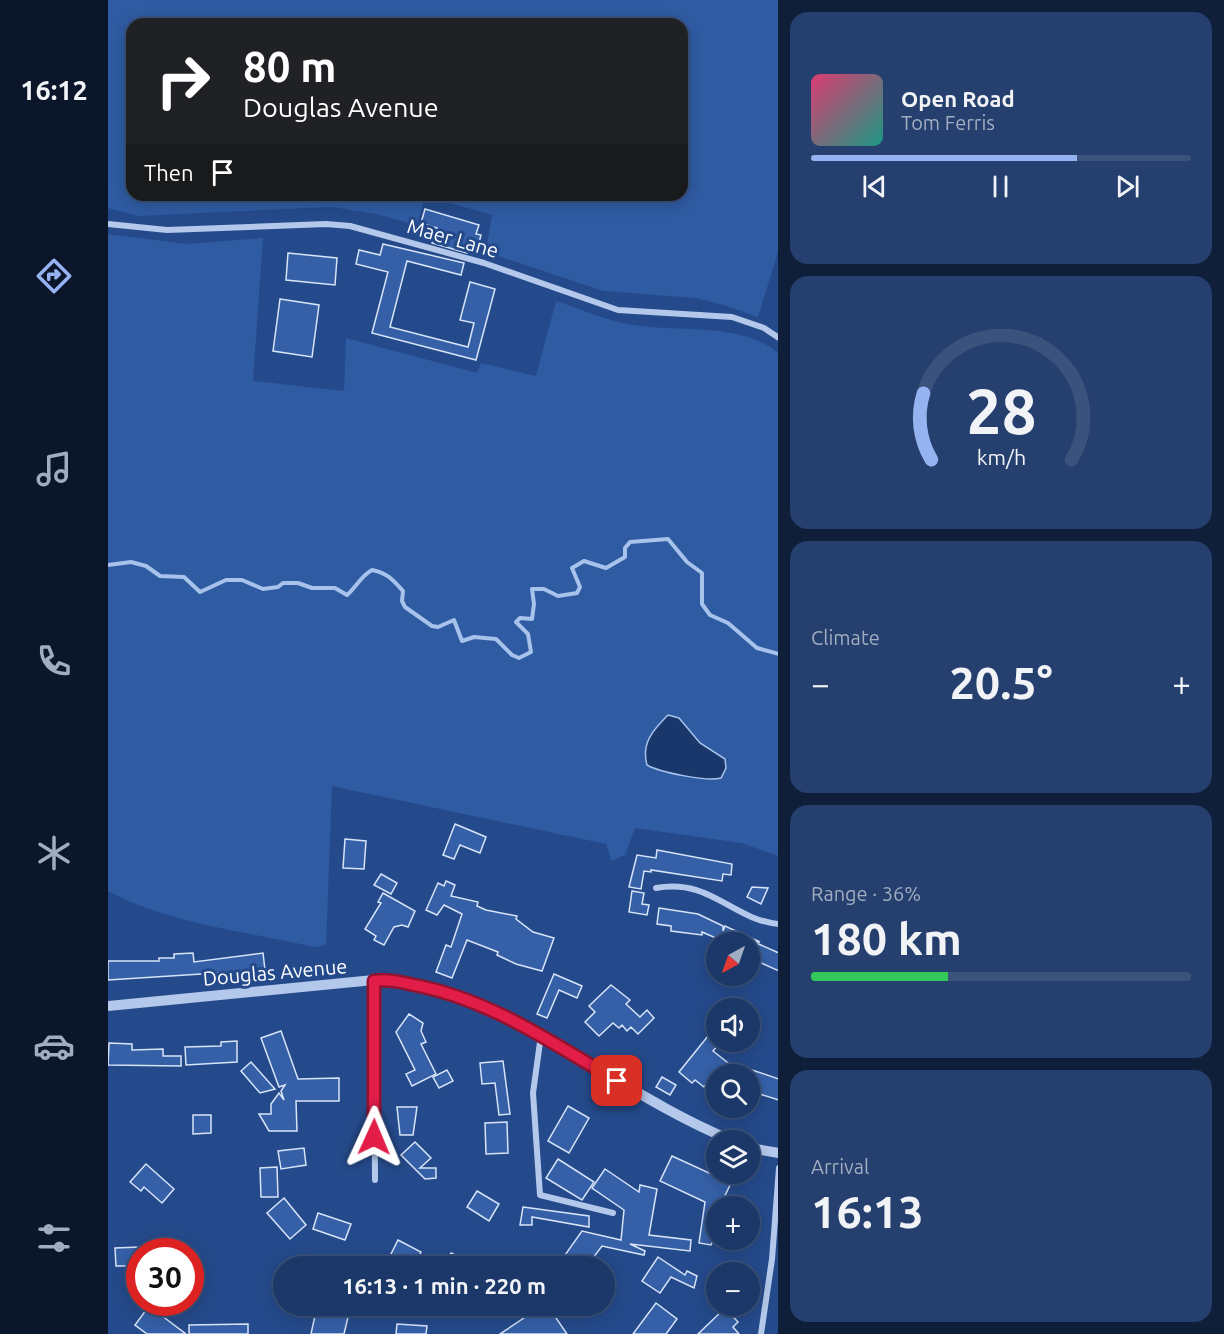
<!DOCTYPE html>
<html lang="en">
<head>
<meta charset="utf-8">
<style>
  :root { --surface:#1c3868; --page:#253f6e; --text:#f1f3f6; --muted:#a0acc0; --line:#3a527c; --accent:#95b2f1 }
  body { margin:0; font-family:Ubuntu,sans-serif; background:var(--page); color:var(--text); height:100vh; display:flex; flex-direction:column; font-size:22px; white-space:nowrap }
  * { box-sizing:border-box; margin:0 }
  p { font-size:20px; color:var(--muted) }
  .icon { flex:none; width:33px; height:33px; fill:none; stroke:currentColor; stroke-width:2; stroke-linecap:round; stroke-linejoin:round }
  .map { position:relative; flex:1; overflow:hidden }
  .side { display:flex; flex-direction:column; gap:12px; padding:12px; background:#0f1f39; width:446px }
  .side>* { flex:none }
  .guide { position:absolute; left:18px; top:18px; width:562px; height:183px; border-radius:18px; box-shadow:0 3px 15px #0003,0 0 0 2px var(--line); background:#202124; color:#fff; overflow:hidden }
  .needle { width:39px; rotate:220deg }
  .buttons { position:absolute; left:598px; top:932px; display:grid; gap:12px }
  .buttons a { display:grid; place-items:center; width:54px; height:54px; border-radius:50%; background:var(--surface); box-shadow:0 3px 15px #0003,0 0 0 2px var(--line); font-size:30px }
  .speed { position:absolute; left:18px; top:1238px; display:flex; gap:12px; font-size:30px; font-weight:700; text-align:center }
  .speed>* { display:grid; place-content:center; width:78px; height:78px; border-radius:50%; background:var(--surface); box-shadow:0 3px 15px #0003,0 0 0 2px var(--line); line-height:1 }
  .speed .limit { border:9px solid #d22; background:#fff; color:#111 }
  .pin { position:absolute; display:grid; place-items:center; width:51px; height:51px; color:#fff; margin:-26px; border-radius:12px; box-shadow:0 3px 9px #0006 }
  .me { position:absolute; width:66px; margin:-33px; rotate:1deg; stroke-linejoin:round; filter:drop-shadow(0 0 4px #0008) }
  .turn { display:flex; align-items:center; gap:21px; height:126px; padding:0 18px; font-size:27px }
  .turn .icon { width:78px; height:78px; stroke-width:2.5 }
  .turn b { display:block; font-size:42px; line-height:51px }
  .then { display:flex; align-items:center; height:57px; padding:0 18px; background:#0003; gap:12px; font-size:22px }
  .big { font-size:45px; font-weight:700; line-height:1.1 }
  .side .tile { flex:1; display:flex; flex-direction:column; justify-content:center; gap:9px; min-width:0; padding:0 21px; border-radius:18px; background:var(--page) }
  .side .dial { align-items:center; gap:0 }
  .dial svg { height:156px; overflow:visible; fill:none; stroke:var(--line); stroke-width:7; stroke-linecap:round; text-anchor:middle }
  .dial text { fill:var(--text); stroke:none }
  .song { display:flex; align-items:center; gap:18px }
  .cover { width:72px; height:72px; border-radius:9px; background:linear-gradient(135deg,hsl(340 70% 55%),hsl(170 70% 35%)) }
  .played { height:6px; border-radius:3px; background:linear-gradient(90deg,var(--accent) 70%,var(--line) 70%) }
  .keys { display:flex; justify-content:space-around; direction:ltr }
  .heat { display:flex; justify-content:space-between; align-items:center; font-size:33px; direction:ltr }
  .charge { height:9px; border-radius:4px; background:linear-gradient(90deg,#34c759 36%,var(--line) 0) }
  .trip { position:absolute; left:165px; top:1256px; width:342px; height:60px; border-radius:30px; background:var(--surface); box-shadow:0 3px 15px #0003,0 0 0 2px var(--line); font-weight:700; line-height:60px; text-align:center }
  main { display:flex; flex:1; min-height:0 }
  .tabs { display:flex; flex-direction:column; width:108px; justify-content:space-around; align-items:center; background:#0b162a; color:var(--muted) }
  .tabs .icon { width:42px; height:42px }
  .tabs .on { color:var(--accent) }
  .tabs b { font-size:27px; color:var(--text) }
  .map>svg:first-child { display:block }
  .green { fill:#2f5ba3; fill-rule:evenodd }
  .water { fill:#1a376b; stroke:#a7c2eb; stroke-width:1.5 }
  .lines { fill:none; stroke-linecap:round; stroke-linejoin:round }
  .stream { stroke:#a7c2eb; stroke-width:4 }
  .building { fill:#3560a8; stroke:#d7e4f8; stroke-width:1.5 }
  .minor { stroke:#b3c8ea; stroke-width:6 }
  .tertiary { stroke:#b3c8ea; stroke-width:10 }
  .route-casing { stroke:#92132f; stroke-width:15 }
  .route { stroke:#e11d48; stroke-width:10 }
  .labels { text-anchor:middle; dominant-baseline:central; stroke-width:6; stroke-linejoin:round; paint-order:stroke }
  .street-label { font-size:20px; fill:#fff; stroke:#254a8b }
</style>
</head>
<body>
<main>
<nav class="tabs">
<b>16:12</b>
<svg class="icon on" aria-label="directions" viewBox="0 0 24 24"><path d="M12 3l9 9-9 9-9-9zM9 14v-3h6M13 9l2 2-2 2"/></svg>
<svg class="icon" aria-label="music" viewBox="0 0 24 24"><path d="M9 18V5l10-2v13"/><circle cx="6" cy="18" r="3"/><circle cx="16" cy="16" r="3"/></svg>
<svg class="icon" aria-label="phone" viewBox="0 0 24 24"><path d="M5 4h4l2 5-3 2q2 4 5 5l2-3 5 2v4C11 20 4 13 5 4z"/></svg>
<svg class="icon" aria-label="climate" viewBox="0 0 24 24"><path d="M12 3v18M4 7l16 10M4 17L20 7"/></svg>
<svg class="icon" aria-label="car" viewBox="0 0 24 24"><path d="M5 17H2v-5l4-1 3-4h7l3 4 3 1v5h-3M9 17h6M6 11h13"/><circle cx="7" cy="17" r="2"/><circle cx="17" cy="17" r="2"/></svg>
<svg class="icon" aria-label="filters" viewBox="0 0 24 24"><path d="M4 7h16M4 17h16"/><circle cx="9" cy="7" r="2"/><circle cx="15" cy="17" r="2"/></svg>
</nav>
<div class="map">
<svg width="671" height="1334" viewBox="0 0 671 1334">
  <rect width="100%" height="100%" fill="#254a8b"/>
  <!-- green -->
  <g class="green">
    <path d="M0,0H670V252L650,317L619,306L588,298L495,291L378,252L384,215L317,196L309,225L268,214L224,207L30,216L0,208ZM24,24H574V195H24Z"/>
    <path d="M0,234L79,244L155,238L145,381L236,391L238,338L369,373L373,363L428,376L448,301C470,308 492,318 514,323C561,334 632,320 670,353V856L634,843L527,828L517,855L504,861L498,844L224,786L218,945L206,947C140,932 59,923 0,891Z"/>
  </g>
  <!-- water -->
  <path class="water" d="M560,715L571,718L592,743L617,759L618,768L613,778C599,782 551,772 539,765C533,743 545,730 560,715Z"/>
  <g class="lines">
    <!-- stream -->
    <path class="stream" d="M0,565L23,562L38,566L52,576L76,577L92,592L118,580H134L155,589L170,587L175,583H190L204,588H227L239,595C248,587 254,575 264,570C279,573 284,579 295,591L294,601L297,607L324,626L330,627L346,620L354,641L366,637L388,639L404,655L411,658L423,652L420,634L408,622L412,618L424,619L426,604L424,589H436L450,596L469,593L472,587L464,568L476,561L498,568L517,557V548L522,542L560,539L579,562L594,573V604L602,615L620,623L649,648L671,654"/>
  </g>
  <!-- building -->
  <g class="building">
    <polygon points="317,209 371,225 368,234 373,235 369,250 360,248 359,253 324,243 329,228 313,223"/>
    <polygon points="275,244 356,263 353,275 299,261 282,327 360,347 366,323 352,320 362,282 387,289 368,360 264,333 280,272 248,264 251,250 272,255"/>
    <polygon points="180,253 229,258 227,285 178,280"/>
    <polygon points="172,299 211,305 204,357 165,351"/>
    <polygon points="347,824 378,837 372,853 352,845 346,859 335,855"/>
    <polygon points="237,839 258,841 256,869 235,868"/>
    <polygon points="549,850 624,864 623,875 615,874 614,881 543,870 543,872 536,871 533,889 521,887 529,855 548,858"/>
    <polygon points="273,874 289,883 283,894 266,885"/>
    <polygon points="338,881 347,885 343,896 370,902 369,906 378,910 409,916 408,919 425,932 446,938 434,971 408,964 389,955 390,952 359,940 344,978 328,972 338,945 343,947 354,914 336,905 329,915 318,910 330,883 336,886"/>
    <polygon points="644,887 660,888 653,904 639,897"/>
    <polygon points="524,891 536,893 534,904 541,905 539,915 521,912"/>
    <polygon points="275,893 307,911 300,927 294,925 286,927 276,945 266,940 268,936 257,929 273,903 270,902"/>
    <polygon points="551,908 590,914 615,926 615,931 617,926 652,942 646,942 671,953 671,971 642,958 642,942 617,942 594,932 594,935 563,931 563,926 549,924"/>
    <polygon points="85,953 86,962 155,953 157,970 0,980 0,961 51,961 51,958 66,958 66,954"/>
    <polygon points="446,974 474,986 469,998 451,990 439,1018 429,1014"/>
    <polygon points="503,985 522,1000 518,1004 532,1017 539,1010 546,1018 530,1034 523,1027 519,1031 514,1025 511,1028 505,1023 491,1036 477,1022 487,1012 481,1006"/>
    <polygon points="301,1014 315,1023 313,1031 318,1042 313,1044 328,1074 304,1086 298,1074 307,1070 288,1032"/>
    <polygon points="173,1031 190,1079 231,1078 231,1101 188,1101 189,1131 161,1131 151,1114 163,1114 163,1104 171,1093 176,1100 173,1091 177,1085 171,1087 153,1038"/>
    <polygon points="600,1036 611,1044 605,1051 634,1074 607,1074 596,1087 587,1080 584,1083 571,1072"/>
    <polygon points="129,1041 129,1062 78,1065 77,1047 113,1046 113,1042"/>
    <polygon points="1,1043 24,1044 24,1050 55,1049 55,1056 73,1056 73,1066 0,1065"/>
    <polygon points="395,1061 402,1114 391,1115 387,1083 374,1084 372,1063"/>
    <polygon points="143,1062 167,1089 152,1093 133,1071"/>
    <polygon points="339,1070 345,1081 331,1088 325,1077"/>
    <polygon points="644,1070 671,1079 671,1100 642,1091"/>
    <polygon points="554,1077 568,1085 562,1095 548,1087"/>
    <polygon points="460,1106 481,1118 461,1153 440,1141"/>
    <polygon points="289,1107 309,1107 305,1135 292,1135"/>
    <polygon points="85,1115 103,1115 103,1133 85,1134"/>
    <polygon points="399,1122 400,1153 378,1154 377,1123"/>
    <polygon points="307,1142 323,1158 312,1168 328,1168 328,1178 317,1179 293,1155"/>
    <polygon points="196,1148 198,1165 173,1169 170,1151"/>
    <polygon points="564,1156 623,1183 612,1206 609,1206 609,1233 603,1245 591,1243 597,1202 552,1181"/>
    <polygon points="450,1159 486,1182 474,1200 438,1178"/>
    <polygon points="38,1164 66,1189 54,1203 36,1187 33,1191 22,1182"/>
    <polygon points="169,1167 170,1197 153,1197 152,1168"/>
    <polygon points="497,1169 531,1192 532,1185 549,1189 541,1235 583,1240 582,1251 522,1244 537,1251 536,1255 494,1246 479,1266 471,1266 457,1255 474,1231 513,1240 516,1210 484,1188"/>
    <polygon points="369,1191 391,1204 381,1221 359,1207"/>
    <polygon points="176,1198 198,1225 182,1239 159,1213"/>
    <polygon points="415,1207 481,1216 481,1227 424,1217 424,1225 412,1225"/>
    <polygon points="210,1213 243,1224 237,1240 205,1229"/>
    <polygon points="290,1240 313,1252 306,1266 292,1266 280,1260"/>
    <polygon points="32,1247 32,1266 8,1266 7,1248"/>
    <polygon points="343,1253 369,1266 337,1266"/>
    <polygon points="550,1257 577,1275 579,1271 589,1276 586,1288 563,1277 552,1293 534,1281"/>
    <polygon points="548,1303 569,1319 558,1334 525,1334"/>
    <polygon points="41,1306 78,1334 39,1334 27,1325"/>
    <polygon points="434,1306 440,1306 459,1334 392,1334"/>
    <polygon points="617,1308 630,1322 625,1327 631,1334 590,1334"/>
    <polygon points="208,1311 240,1317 236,1334 203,1334"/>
    <polygon points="140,1324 140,1334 81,1334 81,1325"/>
    <polygon points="289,1324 319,1326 318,1334 288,1334"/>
  </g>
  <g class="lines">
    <!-- minor -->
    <g class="minor">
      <polyline points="0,224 59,230 218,224 242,226 376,263 510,310 624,317 656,328 671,338"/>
      <path d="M548,888C603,878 624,920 671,924"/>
      <polyline points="266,981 267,1180"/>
      <polyline points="433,1035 425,1093 432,1195 505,1213"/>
      <polyline points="653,1334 664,1259 671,1168"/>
    </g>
    <!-- tertiary -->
    <g class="tertiary">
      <path d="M0,1006L276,979C305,984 334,990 360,1001C453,1038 531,1102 623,1140"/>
      <polyline points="642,1148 671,1153"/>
    </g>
  </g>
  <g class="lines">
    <!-- route casing -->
    <g class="route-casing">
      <path id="route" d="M266,1137V981C280,979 293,982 306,985C381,999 445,1043 509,1081"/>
    </g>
    <!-- route -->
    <use href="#route" class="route"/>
  </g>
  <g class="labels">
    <!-- street labels -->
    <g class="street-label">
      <text transform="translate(345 238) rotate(16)">Maer Lane</text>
      <text transform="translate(167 972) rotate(-5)">Douglas Avenue</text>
    </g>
  </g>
</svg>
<div class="buttons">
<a><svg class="needle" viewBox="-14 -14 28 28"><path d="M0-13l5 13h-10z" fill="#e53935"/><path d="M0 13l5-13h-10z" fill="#a0acc0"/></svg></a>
<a><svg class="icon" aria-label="sound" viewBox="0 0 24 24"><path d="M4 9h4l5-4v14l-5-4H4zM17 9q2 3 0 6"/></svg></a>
<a><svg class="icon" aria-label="search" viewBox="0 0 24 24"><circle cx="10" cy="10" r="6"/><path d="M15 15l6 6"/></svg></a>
<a><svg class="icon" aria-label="layers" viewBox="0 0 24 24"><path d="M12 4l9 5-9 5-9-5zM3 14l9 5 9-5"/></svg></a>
<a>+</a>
<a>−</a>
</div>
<div class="speed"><div class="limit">30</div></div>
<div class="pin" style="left:509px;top:1081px;background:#d93025"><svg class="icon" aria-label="arrive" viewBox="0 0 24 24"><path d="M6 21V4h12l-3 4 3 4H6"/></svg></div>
<svg class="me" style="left:266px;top:1137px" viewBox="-20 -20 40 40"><path d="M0-17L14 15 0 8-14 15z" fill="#e11d48" stroke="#fff" stroke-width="4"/></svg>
<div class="trip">16:13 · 1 min · 220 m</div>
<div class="guide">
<div class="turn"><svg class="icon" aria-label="right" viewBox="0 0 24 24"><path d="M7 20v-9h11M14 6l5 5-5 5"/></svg><div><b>80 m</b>Douglas Avenue</div></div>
<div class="then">Then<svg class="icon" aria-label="arrive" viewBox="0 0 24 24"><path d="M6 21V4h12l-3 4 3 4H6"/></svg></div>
</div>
</div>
<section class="side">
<div class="tile">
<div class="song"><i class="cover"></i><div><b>Open Road</b><p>Tom Ferris</p></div></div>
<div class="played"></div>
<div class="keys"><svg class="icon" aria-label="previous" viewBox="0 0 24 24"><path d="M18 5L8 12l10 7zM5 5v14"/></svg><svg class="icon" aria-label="pause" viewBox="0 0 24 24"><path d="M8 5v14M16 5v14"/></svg><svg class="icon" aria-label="next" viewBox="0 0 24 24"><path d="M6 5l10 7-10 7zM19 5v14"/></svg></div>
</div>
<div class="tile dial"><svg viewBox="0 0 100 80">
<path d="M14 69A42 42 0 1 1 86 69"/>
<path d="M14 69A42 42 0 0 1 10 35" stroke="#95b2f1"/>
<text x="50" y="56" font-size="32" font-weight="700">28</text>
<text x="50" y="72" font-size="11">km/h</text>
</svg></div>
<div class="tile"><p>Climate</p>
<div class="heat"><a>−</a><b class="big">20.5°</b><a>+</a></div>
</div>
<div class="tile"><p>Range · 36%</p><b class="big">180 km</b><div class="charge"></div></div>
<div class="tile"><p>Arrival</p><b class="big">16:13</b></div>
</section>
</main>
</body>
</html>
